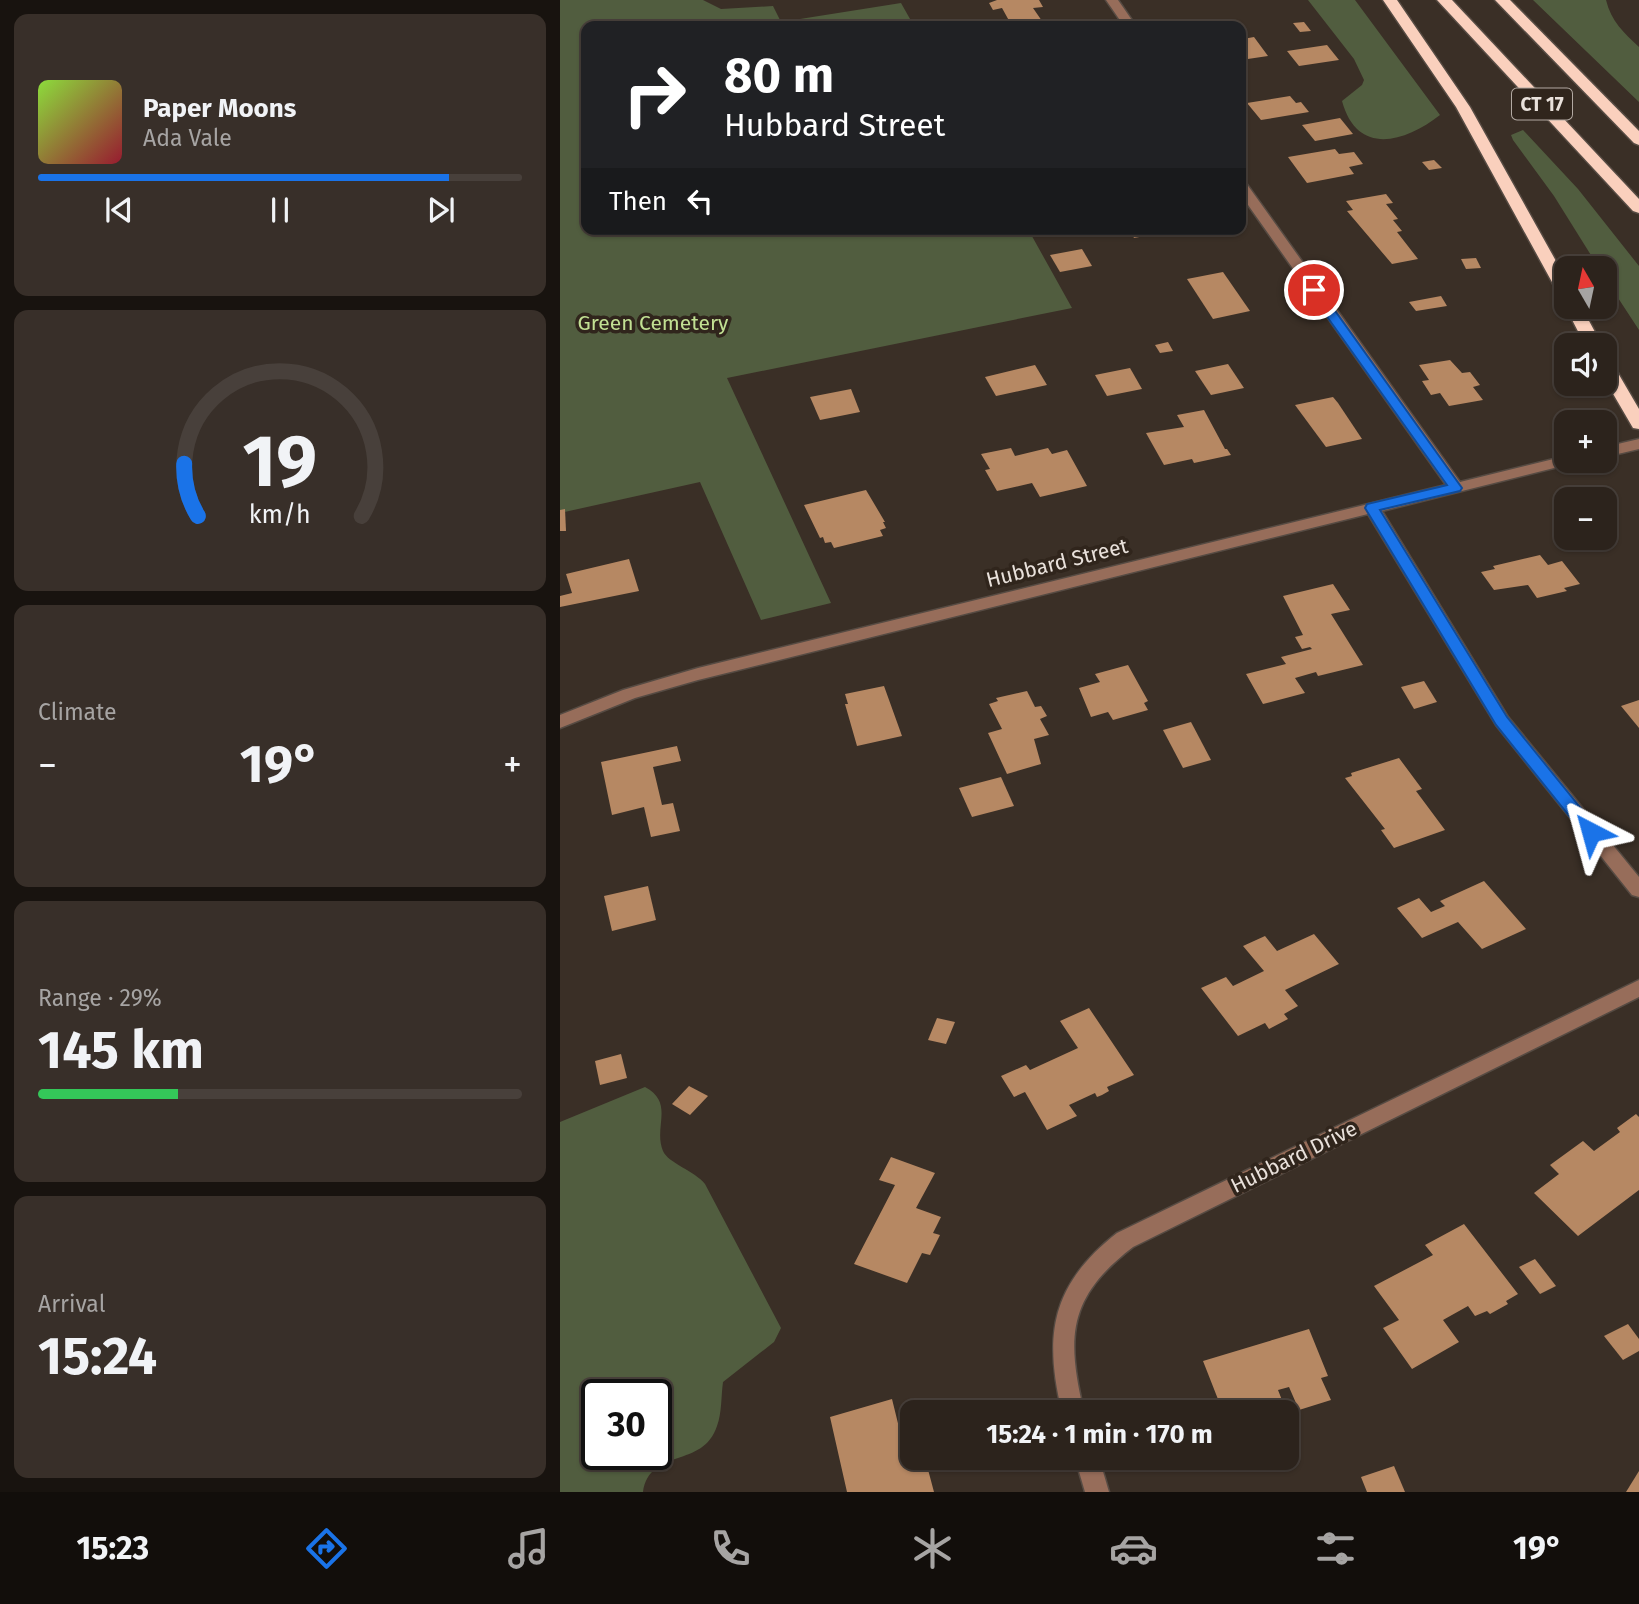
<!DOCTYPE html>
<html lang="en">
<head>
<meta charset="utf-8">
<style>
  :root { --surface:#2c231c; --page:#382f29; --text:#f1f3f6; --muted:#a6a4a3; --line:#48403b; --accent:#1a73e8 }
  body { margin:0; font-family:"Fira Sans",sans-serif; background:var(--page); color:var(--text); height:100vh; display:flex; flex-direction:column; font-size:26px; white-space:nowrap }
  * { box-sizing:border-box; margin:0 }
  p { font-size:23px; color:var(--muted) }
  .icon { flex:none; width:38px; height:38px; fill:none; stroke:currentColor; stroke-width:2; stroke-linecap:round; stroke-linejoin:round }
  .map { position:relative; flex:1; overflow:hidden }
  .sheet { display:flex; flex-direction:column; gap:14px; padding:14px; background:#18130f; width:560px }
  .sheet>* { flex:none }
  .top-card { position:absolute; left:21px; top:21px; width:665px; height:214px; border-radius:14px; box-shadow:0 2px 5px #0004,0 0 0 2px var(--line); background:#202124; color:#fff; overflow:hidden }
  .needle { width:46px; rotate:351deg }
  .tools { position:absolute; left:994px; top:256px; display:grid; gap:14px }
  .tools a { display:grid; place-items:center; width:63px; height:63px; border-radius:14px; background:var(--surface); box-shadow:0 2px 5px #0004,0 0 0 2px var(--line); font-size:35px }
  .speed { position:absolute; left:21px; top:1379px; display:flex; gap:14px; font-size:35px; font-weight:700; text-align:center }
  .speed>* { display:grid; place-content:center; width:91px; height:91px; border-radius:50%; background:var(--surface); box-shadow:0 2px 5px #0004,0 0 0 2px var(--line); line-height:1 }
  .speed .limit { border:4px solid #111; border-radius:10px; background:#fff; color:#111 }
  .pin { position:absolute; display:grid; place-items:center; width:60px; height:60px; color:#fff; margin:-30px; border:4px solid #fff; border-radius:50%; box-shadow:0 2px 7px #0007 }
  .me { position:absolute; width:77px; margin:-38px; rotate:321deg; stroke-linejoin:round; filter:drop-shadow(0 0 5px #0008) }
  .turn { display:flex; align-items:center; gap:24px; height:147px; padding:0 28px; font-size:32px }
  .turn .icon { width:91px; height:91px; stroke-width:2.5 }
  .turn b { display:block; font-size:49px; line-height:60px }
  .then { display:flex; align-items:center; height:66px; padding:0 28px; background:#0003; gap:14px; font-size:26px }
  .big { font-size:52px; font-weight:700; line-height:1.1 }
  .sheet .card { flex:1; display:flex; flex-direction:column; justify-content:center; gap:10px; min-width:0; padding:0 24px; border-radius:14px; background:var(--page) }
  .sheet .dial { align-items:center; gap:0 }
  .dial svg { height:182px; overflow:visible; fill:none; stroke:var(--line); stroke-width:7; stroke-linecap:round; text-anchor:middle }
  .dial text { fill:var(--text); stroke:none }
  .song { display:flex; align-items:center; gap:21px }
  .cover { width:84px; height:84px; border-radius:10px; background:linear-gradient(135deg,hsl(90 70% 55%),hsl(350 70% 35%)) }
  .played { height:7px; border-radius:4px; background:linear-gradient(90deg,var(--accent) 85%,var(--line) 85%) }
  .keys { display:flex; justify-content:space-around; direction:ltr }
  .heat { display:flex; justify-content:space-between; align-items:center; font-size:38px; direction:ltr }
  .charge { height:10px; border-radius:5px; background:linear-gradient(90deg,#34c759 29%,var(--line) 0) }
  .trip { position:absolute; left:340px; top:1400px; width:399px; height:70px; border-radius:14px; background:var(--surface); box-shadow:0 2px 5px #0004,0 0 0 2px var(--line); font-weight:700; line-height:70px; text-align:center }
  .tabs { display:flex; height:112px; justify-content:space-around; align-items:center; background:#120e0b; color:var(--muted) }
  .tabs .icon { width:49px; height:49px }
  .tabs .active { color:var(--accent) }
  .tabs b { font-size:32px; color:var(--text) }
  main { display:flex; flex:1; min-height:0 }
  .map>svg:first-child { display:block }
  .green { fill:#515d3f; fill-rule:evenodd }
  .building { fill:#b68863 }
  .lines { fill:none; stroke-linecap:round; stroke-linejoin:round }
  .minor-casing { stroke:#564b43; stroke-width:3 }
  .highway-casing { stroke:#564b43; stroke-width:3 }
  .minor { fill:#976d5a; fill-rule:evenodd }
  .highway { fill:#fad0bd; fill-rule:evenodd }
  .route { fill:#1a73e8; stroke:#114b97; stroke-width:2 }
  .labels { text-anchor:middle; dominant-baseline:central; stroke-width:7; stroke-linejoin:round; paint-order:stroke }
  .shield { fill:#30251c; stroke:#b2a9a2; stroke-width:2 }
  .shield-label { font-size:19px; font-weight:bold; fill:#e9e1db }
  .park-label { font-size:21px; fill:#c2e093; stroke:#30251c }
  .street-label { font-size:21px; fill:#e9e1db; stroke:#30251c }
</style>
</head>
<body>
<main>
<section class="sheet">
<div class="card">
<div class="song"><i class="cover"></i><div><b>Paper Moons</b><p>Ada Vale</p></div></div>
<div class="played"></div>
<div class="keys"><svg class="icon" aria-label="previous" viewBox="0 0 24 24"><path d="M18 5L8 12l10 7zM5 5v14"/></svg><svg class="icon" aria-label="pause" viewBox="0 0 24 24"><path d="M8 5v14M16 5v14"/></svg><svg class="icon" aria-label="next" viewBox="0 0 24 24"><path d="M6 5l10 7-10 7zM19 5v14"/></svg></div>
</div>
<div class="card dial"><svg viewBox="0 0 100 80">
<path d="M14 69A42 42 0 1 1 86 69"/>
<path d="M14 69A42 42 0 0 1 8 46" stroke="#1a73e8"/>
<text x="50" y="56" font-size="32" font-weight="700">19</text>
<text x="50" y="72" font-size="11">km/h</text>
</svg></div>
<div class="card"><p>Climate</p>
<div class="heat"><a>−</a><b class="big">19°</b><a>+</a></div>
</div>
<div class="card"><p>Range · 29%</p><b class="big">145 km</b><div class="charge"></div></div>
<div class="card"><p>Arrival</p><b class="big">15:24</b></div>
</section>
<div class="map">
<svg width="1079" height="1492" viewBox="0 0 1079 1492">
  <rect width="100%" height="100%" fill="#3a2f26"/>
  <!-- green -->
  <g class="green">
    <polygon points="0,0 143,0 161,9 213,6 221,22 341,3 354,26 26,26 26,229 468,229 512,308 167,378 271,603 201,620 140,482 0,513"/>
    <path d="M748,0H795L880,115C844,143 797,156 782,101L802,85L804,80L794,59Z"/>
    <path d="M973,0H1046C1051,21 1064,33 1079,47V102Z"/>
    <polygon points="963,130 1018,189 1079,266 1079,330 1045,278 1045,268 1039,268 994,196 953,140 951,135"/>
    <path d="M85,1087C115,1103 93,1127 103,1151C108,1163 135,1171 145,1184L221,1328L214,1342L163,1382C161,1396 162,1413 157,1426C143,1469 90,1447 83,1492H0V1122ZM37,1395H96V1454H37Z"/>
  </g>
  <!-- building -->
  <g class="building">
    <polygon points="437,0 479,0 483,7 473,8 482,21 452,26 442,8 433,10 429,3"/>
    <polygon points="744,22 751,31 740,32 733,23"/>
    <polygon points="681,37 683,39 694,37 708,56 681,60"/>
    <polygon points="767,45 779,60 739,66 727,51"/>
    <polygon points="730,96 736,103 741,102 749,112 701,120 687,103"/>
    <polygon points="780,118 793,134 755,141 742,125"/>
    <polygon points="775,149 779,154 794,152 803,164 789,167 794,174 747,183 728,157"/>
    <polygon points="874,160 882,168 869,170 862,162"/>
    <polygon points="826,194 833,203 826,204 838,219 833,220 842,231 837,232 858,259 832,264 787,211 793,210 786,201"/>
    <polygon points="565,229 611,229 611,231 574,238 572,234 566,235 563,230"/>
    <polygon points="522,249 532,266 500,272 490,255"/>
    <polygon points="916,258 921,268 906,269 901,259"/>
    <polygon points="663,272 690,311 653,319 627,279"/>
    <polygon points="881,296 887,306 856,311 849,302"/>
    <polygon points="608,342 613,351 600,353 595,345"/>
    <polygon points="890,360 902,373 910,372 920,385 913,387 923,400 889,406 880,393 871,395 862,381 869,380 859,365"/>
    <polygon points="668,364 684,388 651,395 635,371"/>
    <polygon points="475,365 487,385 436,396 425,377"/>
    <polygon points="570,368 582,389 547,396 535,375"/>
    <polygon points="291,389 300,412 260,420 250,397"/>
    <polygon points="773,397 778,403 802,439 766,447 735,405"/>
    <polygon points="644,410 665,449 667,449 671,455 634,463 632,459 604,465 586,433 624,427 617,415"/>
    <polygon points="451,448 455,456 488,448 492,454 507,450 527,486 480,497 472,483 437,491 425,470 430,469 421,454"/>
    <polygon points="306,490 325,522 323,522 326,528 320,530 323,536 274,548 271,542 265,543 263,537 260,538 244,505"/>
    <polygon points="5,509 6,531 0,531 0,510"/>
    <polygon points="980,555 988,565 1002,561 1020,584 1004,588 1007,591 977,598 968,585 934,590 921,572 935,569 933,566"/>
    <polygon points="69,559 79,591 0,607 0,596 12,593 6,574"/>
    <polygon points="773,584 790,610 771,614 803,665 758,676 756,672 735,678 745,693 703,704 686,674 726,664 721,657 752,649 750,647 742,649 735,637 743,635 723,596"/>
    <polygon points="568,665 588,701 584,703 588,710 553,720 548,712 531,717 519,688 540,682 535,674"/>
    <polygon points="864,681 877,702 854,709 841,687"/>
    <polygon points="324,686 342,736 297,746 285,704 288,704 285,694"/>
    <polygon points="467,691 475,707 481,706 487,716 480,719 489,735 474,739 481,764 447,774 428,733 442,729 429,704 438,701 436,698"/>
    <polygon points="1079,700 1079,728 1061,706"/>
    <polygon points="631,722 651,760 623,768 603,730"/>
    <polygon points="117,746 121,761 93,767 102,805 113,803 120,831 91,837 84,807 52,815 41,762"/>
    <polygon points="839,758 862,789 856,791 885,830 834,848 821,830 825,829 785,778 792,776 791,773"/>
    <polygon points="441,777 454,806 412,817 399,788"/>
    <polygon points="924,881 966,929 922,949 898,922 862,938 837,908 859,898 871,912 885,906 880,901"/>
    <polygon points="88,886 96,920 52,931 44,896"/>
    <polygon points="754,934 779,964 725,990 738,1006 724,1014 728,1019 709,1029 705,1023 678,1036 641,988 666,977 673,986 704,971 683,946 705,936 717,951"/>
    <polygon points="529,1008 574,1075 547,1087 549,1091 542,1095 537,1097 535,1093 509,1105 517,1116 487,1130 465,1092 454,1097 441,1076 466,1065 470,1070 518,1048 500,1021"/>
    <polygon points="377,1018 395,1022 386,1044 368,1040"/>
    <polygon points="61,1054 67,1078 40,1085 35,1061"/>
    <polygon points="129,1086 148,1096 130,1115 112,1104"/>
    <polygon points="1076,1114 1079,1117 1079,1190 1018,1236 974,1193 999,1174 990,1165 1023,1141 1034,1151 1060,1132 1057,1128"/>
    <polygon points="331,1157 375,1173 356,1208 381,1217 373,1233 380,1235 370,1255 362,1253 347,1283 294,1264 335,1185 319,1180"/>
    <polygon points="904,1224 958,1294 946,1301 948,1304 930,1314 927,1311 915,1316 908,1306 883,1320 899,1342 852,1369 823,1328 839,1320 814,1286 873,1255 865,1245"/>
    <polygon points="975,1259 996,1286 980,1294 959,1267"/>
    <polygon points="1068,1324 1079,1339 1079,1351 1063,1360 1044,1336"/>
    <polygon points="749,1329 768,1376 761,1378 771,1400 739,1410 729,1387 718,1390 735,1433 726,1436 726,1412 663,1412 643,1361"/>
    <polygon points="332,1399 349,1468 366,1462 374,1492 287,1492 270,1417"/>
    <polygon points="834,1466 845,1492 807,1492 801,1477"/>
    <polygon points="1079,1471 1079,1492 1066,1492"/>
  </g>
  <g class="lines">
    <!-- minor casing -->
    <g class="minor-casing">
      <g id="minor">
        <polygon points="546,0 558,0 576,26 564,26"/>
        <polygon points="681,182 686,183 900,482 1006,456 1006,460 1016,460 1014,463 822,511 948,717 1079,877 1079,897 1072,895 936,725 808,514 138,680 75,698 0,728 0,715 63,690 138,668 886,485 681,195"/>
        <polygon points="1079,439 1079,449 1045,457 1045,447"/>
        <path d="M1079,980V997L573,1247C508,1297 506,1336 524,1412H502C483,1334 492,1284 557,1233Z"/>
        <polygon points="515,1458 539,1458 549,1492 525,1492"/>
      </g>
    </g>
    <!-- highway casing -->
    <g class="highway-casing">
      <g id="highway">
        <polygon points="823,0 837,0 910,107 1006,279 1006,298 998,293 896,107"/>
        <polygon points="877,0 892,0 1079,199 1079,213 1073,211"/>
        <polygon points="935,0 950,0 1079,131 1079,145 1074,143"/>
        <polygon points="1006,304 1006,306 1021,306 1042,345 1025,345 1005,306"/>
        <polygon points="1045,360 1051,361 1079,409 1079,429 1073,428 1045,380"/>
      </g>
    </g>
    <!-- minor -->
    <use href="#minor" class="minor"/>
    <!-- highway -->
    <use href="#highway" class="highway"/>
  </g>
  <!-- route -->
  <polygon class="route" points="754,286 758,287 902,488 900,491 820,510 947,717 1037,828 1040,832 1037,837 1026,837 936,725 805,508 807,504 887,485 748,290"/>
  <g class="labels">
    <!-- shield labels -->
    <rect class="shield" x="952" y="88.5" width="60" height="31" rx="5"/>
    <g class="shield-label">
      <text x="982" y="104">CT 17</text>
    </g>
    <!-- park labels -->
    <g class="park-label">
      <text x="93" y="323">Green Cemetery</text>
    </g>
    <!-- street labels -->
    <g class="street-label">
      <text transform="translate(497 563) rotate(-14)">Hubbard Street</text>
      <text transform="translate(734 1157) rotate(-26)">Hubbard Drive</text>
    </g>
  </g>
</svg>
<div class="tools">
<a><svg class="needle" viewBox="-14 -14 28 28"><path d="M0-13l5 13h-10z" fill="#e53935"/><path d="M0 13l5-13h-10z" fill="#a6a4a3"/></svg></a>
<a><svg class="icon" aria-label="sound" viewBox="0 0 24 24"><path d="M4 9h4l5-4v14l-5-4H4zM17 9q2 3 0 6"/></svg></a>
<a>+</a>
<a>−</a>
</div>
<div class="speed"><div class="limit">30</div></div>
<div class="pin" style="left:754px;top:290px;background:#d93025"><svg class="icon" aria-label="arrive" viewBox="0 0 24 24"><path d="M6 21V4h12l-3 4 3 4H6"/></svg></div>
<svg class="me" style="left:1031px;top:832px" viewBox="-20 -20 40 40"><path d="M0-17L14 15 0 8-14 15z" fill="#1a73e8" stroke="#fff" stroke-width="4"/></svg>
<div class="trip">15:24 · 1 min · 170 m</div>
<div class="top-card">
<div class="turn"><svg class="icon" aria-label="right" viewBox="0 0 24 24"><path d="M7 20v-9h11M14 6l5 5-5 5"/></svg><div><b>80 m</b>Hubbard Street</div></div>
<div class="then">Then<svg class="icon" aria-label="left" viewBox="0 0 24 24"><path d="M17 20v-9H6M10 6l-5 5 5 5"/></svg></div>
</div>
</div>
</main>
<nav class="tabs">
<b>15:23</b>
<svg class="icon active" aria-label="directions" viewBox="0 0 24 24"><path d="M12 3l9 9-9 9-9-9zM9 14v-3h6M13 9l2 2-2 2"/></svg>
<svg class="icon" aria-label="music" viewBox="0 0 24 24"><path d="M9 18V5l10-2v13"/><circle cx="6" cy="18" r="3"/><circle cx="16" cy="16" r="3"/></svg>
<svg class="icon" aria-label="phone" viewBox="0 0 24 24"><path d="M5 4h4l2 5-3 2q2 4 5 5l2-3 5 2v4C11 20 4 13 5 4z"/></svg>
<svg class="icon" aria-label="climate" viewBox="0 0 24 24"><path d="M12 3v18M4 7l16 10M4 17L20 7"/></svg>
<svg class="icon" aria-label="car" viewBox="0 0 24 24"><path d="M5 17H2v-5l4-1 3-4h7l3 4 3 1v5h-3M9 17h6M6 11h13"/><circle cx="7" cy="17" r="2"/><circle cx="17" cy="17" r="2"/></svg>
<svg class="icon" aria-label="filters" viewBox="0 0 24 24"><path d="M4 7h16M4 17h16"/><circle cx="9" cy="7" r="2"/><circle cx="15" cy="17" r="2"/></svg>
<b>19°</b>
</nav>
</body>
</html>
